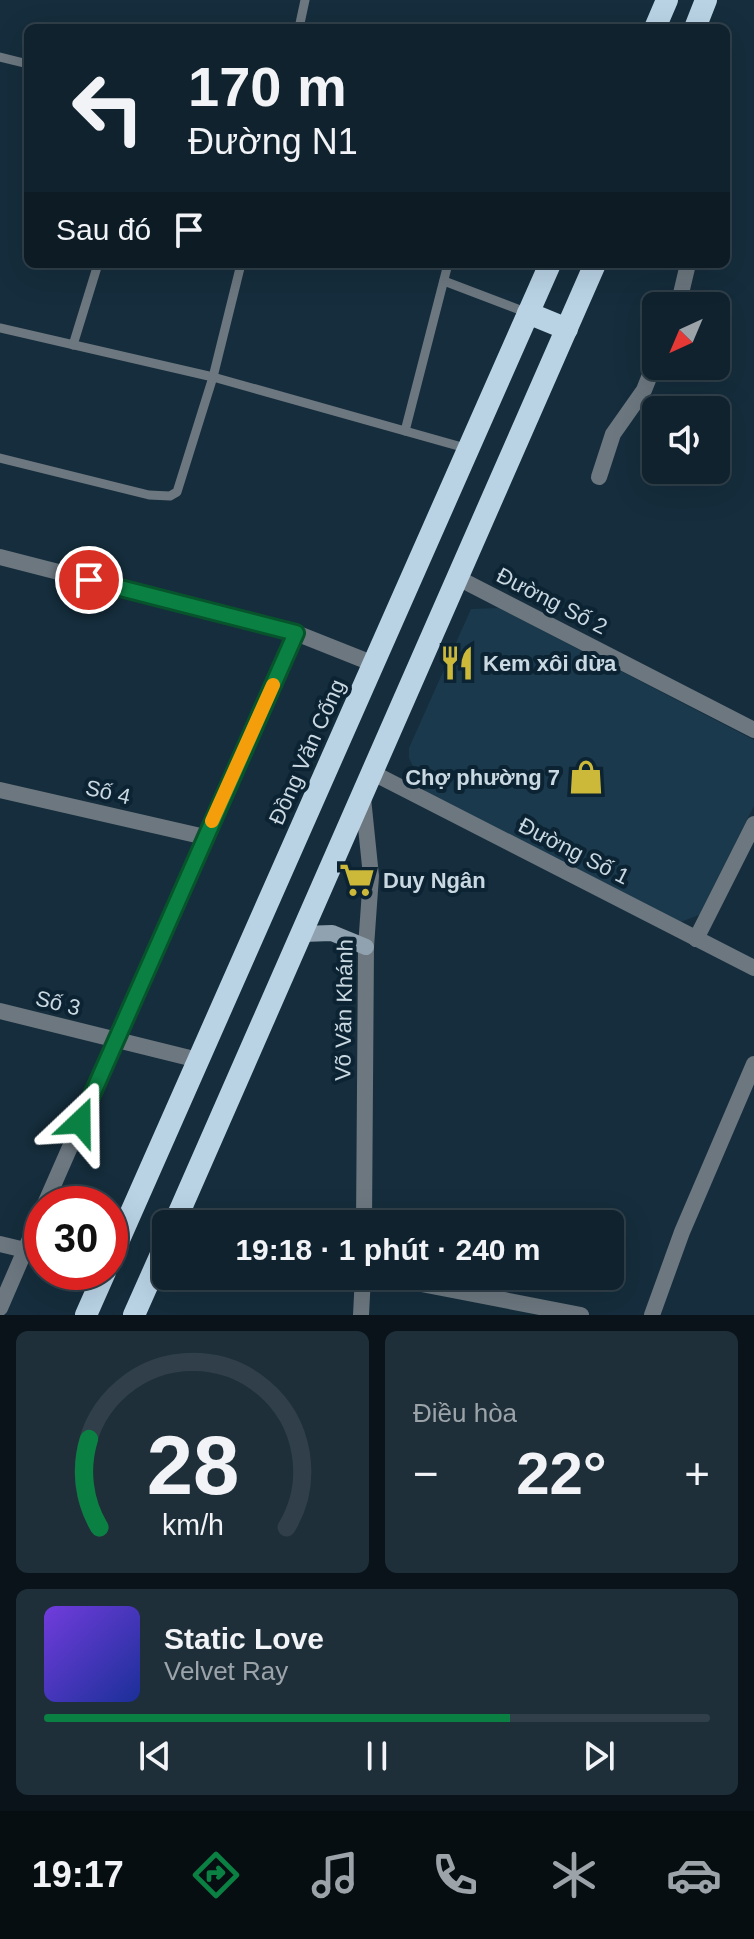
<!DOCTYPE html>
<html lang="vi">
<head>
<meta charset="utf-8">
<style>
  :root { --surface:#10222d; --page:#1e2f39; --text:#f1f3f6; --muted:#9ca4aa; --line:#303f49; --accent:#0b8043 }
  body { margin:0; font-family:Helvetica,sans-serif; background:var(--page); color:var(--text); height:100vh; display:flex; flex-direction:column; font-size:30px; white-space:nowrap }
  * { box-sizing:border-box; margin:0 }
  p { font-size:26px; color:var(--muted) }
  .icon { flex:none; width:44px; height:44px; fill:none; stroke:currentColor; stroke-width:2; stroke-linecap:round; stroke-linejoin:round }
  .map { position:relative; height:1315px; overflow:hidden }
  .side { display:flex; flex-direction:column; gap:16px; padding:16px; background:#091319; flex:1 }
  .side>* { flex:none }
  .guide { position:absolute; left:24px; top:24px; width:706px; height:244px; border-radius:12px; box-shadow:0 8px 32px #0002,0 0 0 2px var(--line); background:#10222d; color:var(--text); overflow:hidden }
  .needle { width:52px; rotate:224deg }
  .controls { position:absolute; left:642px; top:292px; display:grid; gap:16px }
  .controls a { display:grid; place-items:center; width:88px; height:88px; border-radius:12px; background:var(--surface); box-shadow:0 8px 32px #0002,0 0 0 2px var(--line); font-size:40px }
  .speed { position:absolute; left:24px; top:1186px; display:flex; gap:16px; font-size:40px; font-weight:700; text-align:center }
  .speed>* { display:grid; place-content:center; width:104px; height:104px; border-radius:50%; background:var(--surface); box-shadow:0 8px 32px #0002,0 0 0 2px var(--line); line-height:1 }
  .speed .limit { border:12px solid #d22; background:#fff; color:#111 }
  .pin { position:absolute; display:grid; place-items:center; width:68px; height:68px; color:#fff; margin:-34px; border:4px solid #fff; border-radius:50%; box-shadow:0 2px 8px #0007 }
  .me { position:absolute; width:88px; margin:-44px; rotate:23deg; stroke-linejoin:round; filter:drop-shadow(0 0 6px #0008) }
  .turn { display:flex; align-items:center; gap:28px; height:168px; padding:0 32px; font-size:36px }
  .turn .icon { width:104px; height:104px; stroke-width:2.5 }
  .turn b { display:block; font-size:56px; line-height:68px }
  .then { display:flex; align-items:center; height:76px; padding:0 32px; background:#0003; gap:16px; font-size:30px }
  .big { font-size:60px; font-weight:600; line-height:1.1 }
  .side .tile { flex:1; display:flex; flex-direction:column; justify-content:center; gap:12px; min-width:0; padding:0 28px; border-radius:12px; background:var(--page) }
  .side .dial { align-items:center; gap:0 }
  .dial svg { height:208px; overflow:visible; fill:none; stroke:var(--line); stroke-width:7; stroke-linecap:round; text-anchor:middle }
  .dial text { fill:var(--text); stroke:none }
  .song { display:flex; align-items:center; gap:24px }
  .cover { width:96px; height:96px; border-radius:12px; background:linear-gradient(135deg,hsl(260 70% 55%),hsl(230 70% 35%)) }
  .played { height:8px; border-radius:4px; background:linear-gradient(90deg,var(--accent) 70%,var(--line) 70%) }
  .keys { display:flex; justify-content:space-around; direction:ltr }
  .heat { display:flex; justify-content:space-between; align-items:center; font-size:44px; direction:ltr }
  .side .tiles { flex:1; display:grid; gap:16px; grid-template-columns:1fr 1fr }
  .tile:last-child { grid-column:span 2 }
  .trip { position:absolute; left:152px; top:1210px; width:472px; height:80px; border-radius:12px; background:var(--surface); box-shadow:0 8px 32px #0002,0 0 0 2px var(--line); font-weight:600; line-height:80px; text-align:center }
  .tabs { display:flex; height:128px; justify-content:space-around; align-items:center; background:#060e12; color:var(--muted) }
  .tabs .icon { width:56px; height:56px }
  .tabs .current { color:var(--accent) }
  .tabs b { font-size:36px; color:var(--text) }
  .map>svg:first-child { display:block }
  .built { fill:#1b394c }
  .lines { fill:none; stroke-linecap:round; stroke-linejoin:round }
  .service { stroke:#6c777f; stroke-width:9 }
  .minor { stroke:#6c777f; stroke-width:16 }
  .tertiary { stroke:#6c777f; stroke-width:16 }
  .secondary { stroke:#90a2af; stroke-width:16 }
  .trunk { stroke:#b9d3e5; stroke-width:22 }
  .route-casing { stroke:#07532c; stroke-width:20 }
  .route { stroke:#0b8043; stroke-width:14 }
  .slow { stroke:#f59e0b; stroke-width:14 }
  .labels { text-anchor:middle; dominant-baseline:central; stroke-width:8; stroke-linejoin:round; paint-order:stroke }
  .street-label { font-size:22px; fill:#cad8e1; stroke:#0b2332 }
  .poi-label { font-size:22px; font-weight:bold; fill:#cad8e1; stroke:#0b2332; text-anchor:start }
</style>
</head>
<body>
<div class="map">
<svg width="754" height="1315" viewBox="0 0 754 1315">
  <rect width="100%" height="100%" fill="#152d3c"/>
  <!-- built -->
  <polygon class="built" points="499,608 754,740 754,806 699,915 678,923 427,795 409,758 409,748 471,609"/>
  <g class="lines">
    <!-- service -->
    <g class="service">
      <polyline points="299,28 305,0"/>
      <polyline points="0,57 28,64"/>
      <polyline points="444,281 528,313"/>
      <polyline points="0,328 213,377 469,449"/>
      <polyline points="73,345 98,264"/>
      <polyline points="405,431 448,264"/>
      <polyline points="0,458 149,495 170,496 177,492 213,377 241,264"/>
    </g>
    <!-- minor -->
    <g class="minor">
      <polyline points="678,306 688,264"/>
      <polyline points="599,477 613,434 644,390 656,360"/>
      <polyline points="0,557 296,633 374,664"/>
      <polyline points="458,578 754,730"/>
      <polyline points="373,773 754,968"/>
      <polyline points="0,790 205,837"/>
      <polyline points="696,939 754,824"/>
      <polyline points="0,1011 198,1060"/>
      <polyline points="45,1204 296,633"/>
      <polyline points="0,1244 25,1250"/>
      <polyline points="0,1308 42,1211"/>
      <polyline points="652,1315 682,1232 754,1064"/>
    </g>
    <!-- tertiary -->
    <g class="tertiary">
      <polyline points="363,798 371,876 366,947 364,1224"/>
      <polyline points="380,1276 581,1315"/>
      <polyline points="361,1315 363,1276"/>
    </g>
    <!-- secondary -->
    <polyline class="secondary" points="302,934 332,933 366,947"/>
    <!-- trunk -->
    <g class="trunk">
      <polyline points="655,28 667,0"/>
      <polyline points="695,28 706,0"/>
      <polyline points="528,313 567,329"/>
      <polyline points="174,1224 595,264"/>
      <polyline points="110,1260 550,264"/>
      <polyline points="86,1315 105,1272"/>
      <polyline points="134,1315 166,1243"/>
    </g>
  </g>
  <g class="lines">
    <!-- route casing -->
    <g class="route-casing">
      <polyline id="route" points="80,1122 296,633 89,580"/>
    </g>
    <!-- route -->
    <use href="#route" class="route"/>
    <!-- slow -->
    <polyline class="slow" points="212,821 273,685"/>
  </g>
  <!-- icons -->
  <defs>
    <g id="restaurant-bare" transform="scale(2.76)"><path d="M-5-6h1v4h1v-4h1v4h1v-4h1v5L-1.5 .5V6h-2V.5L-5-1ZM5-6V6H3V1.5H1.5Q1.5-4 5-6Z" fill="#ccb939" stroke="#0b2332" stroke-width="2.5" paint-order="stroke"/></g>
    <g id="shop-bare" transform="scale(2.76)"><path d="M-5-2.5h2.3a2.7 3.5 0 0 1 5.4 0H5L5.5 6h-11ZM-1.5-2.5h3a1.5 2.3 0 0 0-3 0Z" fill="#ccb939" stroke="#0b2332" stroke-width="2.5" paint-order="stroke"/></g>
    <g id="supermarket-bare" transform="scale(2.76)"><path d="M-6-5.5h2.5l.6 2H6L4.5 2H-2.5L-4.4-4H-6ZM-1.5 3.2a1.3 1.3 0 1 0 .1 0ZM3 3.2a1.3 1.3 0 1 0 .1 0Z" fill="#ccb939" stroke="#0b2332" stroke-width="2.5" paint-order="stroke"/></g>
  </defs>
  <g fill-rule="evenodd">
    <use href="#restaurant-bare" x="457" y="663"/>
    <use href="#shop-bare" x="586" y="777"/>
    <use href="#supermarket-bare" x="357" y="880"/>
  </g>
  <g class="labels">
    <!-- street labels -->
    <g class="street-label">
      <text transform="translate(552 601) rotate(27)">Đường Số 2</text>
      <text transform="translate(307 752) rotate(-66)">Đồng Văn Cống</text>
      <text transform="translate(108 792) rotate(13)">Số 4</text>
      <text transform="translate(574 851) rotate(27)">Đường Số 1</text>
      <text transform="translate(58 1003) rotate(14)">Số 3</text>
      <text transform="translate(344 1010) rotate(-89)">Võ Văn Khánh</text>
    </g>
    <!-- poi labels -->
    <g class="poi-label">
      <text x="483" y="663">Kem xôi dừa</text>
      <text x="560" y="777" text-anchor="end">Chợ phường 7</text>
      <text x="383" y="880">Duy Ngân</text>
    </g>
  </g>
</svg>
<div class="controls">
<a><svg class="needle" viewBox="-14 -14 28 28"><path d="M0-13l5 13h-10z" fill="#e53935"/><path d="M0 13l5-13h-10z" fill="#9ca4aa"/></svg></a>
<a><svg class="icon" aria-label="sound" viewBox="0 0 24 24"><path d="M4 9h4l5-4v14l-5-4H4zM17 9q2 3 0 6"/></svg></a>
</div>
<div class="speed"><div class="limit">30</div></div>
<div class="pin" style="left:89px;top:580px;background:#d93025"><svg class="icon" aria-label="arrive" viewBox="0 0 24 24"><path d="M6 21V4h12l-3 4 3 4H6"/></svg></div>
<svg class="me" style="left:80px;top:1122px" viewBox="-20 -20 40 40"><path d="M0-17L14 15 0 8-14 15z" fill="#0b8043" stroke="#fff" stroke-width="4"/></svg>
<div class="trip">19:18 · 1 phút · 240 m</div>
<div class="guide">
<div class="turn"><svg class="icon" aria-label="left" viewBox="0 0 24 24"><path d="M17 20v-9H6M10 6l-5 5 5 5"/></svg><div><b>170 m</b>Đường N1</div></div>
<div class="then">Sau đó<svg class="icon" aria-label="arrive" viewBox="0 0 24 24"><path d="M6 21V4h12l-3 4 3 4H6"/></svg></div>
</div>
</div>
<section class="side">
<div class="tiles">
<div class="tile dial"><svg viewBox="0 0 100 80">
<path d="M14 69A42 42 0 1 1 86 69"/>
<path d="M14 69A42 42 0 0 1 10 35" stroke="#0b8043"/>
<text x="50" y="56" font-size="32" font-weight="700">28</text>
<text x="50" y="72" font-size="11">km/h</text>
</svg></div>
<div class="tile"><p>Điều hòa</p>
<div class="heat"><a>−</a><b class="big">22°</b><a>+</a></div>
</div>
<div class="tile">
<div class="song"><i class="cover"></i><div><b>Static Love</b><p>Velvet Ray</p></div></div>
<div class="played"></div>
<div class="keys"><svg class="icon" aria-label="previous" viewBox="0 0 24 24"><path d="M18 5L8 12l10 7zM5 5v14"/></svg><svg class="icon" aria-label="pause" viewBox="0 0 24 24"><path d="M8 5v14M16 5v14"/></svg><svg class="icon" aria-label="next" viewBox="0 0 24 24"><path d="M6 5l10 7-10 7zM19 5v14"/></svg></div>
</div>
</div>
</section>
<nav class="tabs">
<b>19:17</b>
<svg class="icon current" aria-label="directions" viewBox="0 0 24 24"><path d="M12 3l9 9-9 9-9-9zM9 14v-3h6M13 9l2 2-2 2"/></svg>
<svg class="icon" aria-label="music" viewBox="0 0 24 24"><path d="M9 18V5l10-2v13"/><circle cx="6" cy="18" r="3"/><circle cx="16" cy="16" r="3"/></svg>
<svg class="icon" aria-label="phone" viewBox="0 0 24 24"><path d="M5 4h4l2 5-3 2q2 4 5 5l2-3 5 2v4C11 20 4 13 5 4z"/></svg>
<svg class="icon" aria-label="climate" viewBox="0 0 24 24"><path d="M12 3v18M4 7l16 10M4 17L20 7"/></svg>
<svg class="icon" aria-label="car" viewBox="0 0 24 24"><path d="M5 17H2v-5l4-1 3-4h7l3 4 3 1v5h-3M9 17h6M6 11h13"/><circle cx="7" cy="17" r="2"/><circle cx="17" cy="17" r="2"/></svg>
</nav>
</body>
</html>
